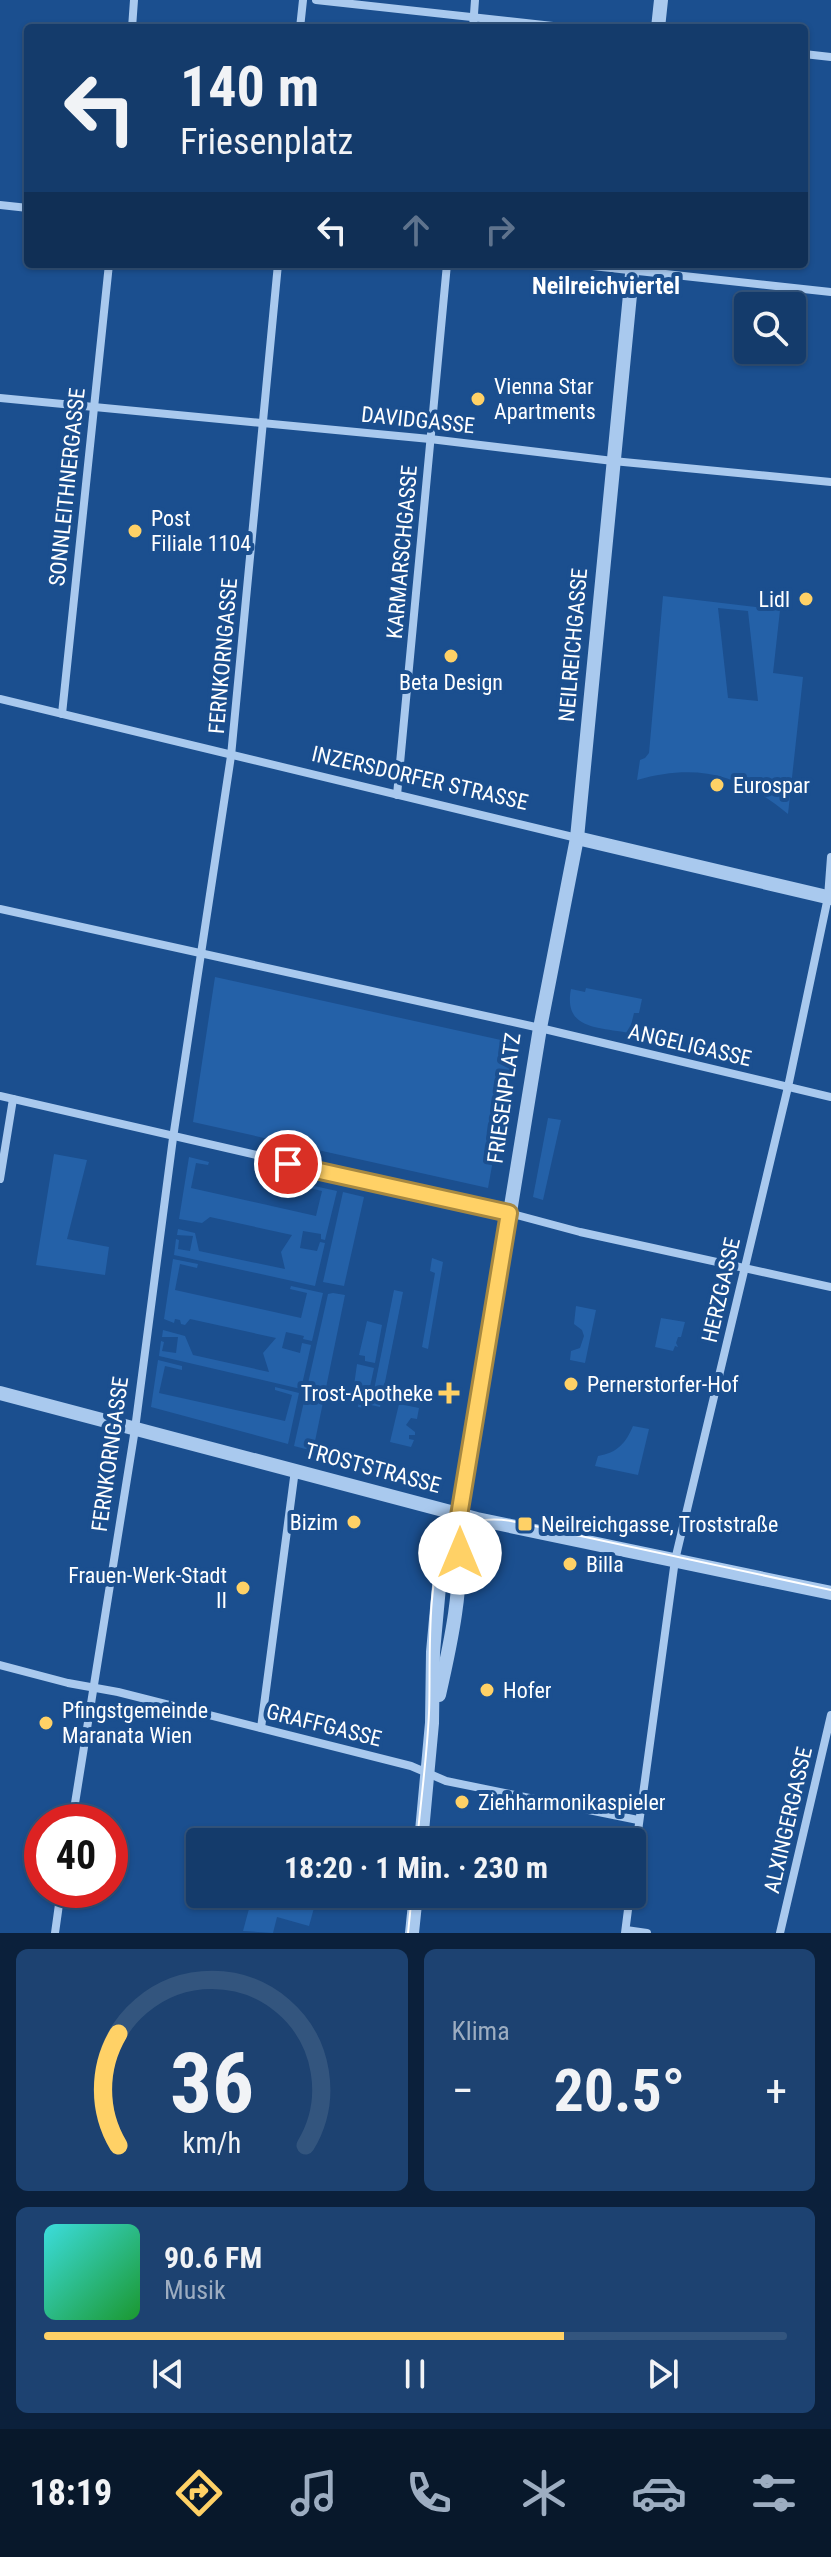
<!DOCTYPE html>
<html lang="de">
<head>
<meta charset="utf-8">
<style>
  :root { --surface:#143b6b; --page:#1d4271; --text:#f1f3f6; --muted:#9dadc1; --line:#33557e; --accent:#ffd166 }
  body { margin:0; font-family:"Roboto Condensed",sans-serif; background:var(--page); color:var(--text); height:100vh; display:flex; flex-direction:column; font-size:30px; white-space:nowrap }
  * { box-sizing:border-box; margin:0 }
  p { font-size:26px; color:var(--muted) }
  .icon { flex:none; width:44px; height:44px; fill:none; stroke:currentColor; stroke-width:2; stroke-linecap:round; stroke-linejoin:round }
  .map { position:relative; height:1933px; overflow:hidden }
  .details { display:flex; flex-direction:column; gap:16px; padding:16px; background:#0b203b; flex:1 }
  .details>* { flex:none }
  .guide { position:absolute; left:24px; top:24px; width:784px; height:244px; border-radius:8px; box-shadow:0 2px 6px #0004,0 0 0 2px var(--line); background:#143b6b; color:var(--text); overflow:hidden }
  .tools { position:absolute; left:734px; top:292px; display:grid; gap:16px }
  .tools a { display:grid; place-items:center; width:72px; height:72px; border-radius:8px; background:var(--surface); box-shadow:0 2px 6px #0004,0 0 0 2px var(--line); font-size:40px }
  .speed { position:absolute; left:24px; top:1804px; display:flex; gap:16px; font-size:40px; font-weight:700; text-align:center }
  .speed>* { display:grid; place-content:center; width:104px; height:104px; border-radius:50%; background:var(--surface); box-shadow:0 2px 6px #0004,0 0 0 2px var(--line); line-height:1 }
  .speed .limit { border:12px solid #d22; background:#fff; color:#111 }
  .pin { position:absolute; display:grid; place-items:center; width:68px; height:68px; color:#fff; margin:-34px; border:4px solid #fff; border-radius:50%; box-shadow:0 2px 8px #0007 }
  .me { position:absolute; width:88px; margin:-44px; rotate:0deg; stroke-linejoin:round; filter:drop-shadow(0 0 6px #0008) }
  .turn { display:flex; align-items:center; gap:28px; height:168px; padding:0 24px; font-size:36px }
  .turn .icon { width:104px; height:104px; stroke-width:2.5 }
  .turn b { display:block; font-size:56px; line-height:68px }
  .lanes { display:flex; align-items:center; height:76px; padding:0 24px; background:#0003; justify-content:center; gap:40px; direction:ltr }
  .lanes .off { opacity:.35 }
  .big { font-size:60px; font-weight:700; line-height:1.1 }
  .details .widget { flex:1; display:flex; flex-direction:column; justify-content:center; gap:12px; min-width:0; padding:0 28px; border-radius:12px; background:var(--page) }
  .details .dial { align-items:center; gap:0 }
  .dial svg { height:208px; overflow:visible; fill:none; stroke:var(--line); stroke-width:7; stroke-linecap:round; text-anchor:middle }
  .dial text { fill:var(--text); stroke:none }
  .song { display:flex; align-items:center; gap:24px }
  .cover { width:96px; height:96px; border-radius:12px; background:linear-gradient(135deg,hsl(180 70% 55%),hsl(130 70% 35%)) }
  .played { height:8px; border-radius:4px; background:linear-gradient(90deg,var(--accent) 70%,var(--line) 70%) }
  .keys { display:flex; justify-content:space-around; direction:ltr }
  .heat { display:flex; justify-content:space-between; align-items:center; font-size:44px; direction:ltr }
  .details .tiles { flex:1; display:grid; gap:16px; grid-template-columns:1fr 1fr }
  .widget:last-child { grid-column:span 2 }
  .trip { position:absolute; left:186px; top:1828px; width:460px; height:80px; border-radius:8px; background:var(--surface); box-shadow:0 2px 6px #0004,0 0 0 2px var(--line); font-weight:700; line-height:80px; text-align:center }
  .tab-bar { display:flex; height:128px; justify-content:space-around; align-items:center; background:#08182b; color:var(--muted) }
  .tab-bar .icon { width:56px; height:56px }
  .tab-bar .on { color:var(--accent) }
  .tab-bar b { font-size:36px; color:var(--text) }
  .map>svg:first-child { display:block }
  .green { fill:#2461a8; fill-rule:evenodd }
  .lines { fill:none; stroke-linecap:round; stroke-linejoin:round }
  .minor { stroke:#a9c9ee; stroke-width:8 }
  .tertiary { stroke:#a9c9ee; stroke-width:14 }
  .tram { stroke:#fff; stroke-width:2 }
  .route-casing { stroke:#a68842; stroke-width:20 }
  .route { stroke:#ffd166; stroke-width:14 }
  .poi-dot { fill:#ffd166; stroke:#1b4f8f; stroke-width:3 }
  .labels { text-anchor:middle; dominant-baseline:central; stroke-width:8; stroke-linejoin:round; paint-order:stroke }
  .poi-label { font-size:22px; fill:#fff; stroke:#1b4f8f; text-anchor:start }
  .street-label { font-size:22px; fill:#fff; stroke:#1b4f8f }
  .neighbourhood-label { font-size:24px; font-weight:bold; fill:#fff; stroke:#1b4f8f }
</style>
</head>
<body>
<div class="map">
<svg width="831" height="1933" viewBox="0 0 831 1933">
  <rect width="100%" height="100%" fill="#1b4f8f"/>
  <!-- green -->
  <g class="green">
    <path d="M663,596L780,610L773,673L803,677L788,814C740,774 697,763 637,780L640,760L645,758L649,753ZM718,608L748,611L758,701L728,698Z"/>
    <polygon points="215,977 514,1043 488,1188 193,1122"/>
    <path d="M586,988L642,999L639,1013H634L629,1033C599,1027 563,1030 571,989L585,992Z"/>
    <polygon points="548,1118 561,1120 543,1200 533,1197"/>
    <polygon points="54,1154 87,1160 67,1239 109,1247 105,1275 36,1265"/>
    <polygon points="189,1157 209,1162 208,1165 196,1163 191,1188 316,1216 322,1191 305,1187 305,1184 337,1191 325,1240 321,1239 321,1234 303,1231 300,1248 317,1251 320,1242 325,1243 315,1286 174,1255 176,1239 179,1240 178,1249 190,1251 193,1236 177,1235 178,1229 195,1233 199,1251 285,1269 281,1252 292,1235 210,1217 202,1223 179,1219"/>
    <polygon points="343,1192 364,1197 344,1286 323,1282"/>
    <polygon points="432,1258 443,1262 428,1349 422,1347 435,1273 430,1271"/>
    <polygon points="173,1259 198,1264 197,1268 180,1264 175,1290 301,1318 307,1293 290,1289 291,1286 323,1293 312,1341 303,1339 304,1336 286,1332 282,1348 300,1353 302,1343 311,1345 301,1389 159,1356 161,1341 164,1342 162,1351 176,1353 178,1337 162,1337 163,1330 185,1336 193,1355 269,1372 263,1353 276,1338 190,1319 185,1325 181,1324 180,1320 175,1319 174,1323 164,1319"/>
    <polygon points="394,1290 403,1292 380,1407 371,1405"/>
    <polygon points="333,1293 345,1295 313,1451 294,1446 328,1294"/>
    <polygon points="576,1306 596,1310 585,1363 570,1360 571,1351 580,1348 584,1336 582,1330 574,1324"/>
    <polygon points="661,1318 685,1322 681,1337 678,1337 676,1343 678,1347 675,1346 673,1351 655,1347"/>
    <polygon points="367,1321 382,1325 375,1363 365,1361 365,1356 359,1355"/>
    <polygon points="158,1360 182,1366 182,1370 165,1366 159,1393 285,1421 292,1395 275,1390 275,1387 299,1393 288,1444 151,1407"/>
    <polygon points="357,1364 374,1368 366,1405 364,1408 358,1407 359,1402 352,1400"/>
    <polygon points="399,1404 419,1408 417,1419 411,1418 406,1425 415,1432 415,1435 409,1435 409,1439 414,1440 411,1447 390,1442"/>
    <path d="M633,1426L649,1429L638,1475L595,1466L598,1456C617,1453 626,1443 633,1426Z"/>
    <polygon points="253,1894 290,1894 289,1902 314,1908 309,1926 277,1917 273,1933 243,1931"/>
  </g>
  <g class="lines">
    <!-- minor -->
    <g class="minor">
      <polyline points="316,0 571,28"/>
      <polyline points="132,28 134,0"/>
      <polyline points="300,28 303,0"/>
      <polyline points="473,28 475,0"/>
      <polyline points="804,54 831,57"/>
      <polyline points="0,205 28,208"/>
      <polyline points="574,264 831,292"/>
      <polyline points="0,398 430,439 613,461 831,482"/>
      <polyline points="0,699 577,838"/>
      <polyline points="62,714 109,264"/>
      <polyline points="397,795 447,264"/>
      <polyline points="0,909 540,1028 831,1097"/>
      <polyline points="0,1096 509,1213 580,1232 831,1287"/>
      <polyline points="0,1179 13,1099"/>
      <polyline points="0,1665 68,1683 118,1692 411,1766 446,1781 638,1820"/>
      <polyline points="261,1728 295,1470"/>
      <polyline points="72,1822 135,1429 173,1138 231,756 278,264"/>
      <polyline points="632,1875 675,1560 788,1087 828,897 831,857"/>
      <polyline points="626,1930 647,1933"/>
      <polyline points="55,1933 61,1890"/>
      <polyline points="625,1933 630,1894"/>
      <polyline points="780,1933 831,1715"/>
    </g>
    <!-- tertiary -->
    <g class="tertiary">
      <polyline points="658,28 661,0"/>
      <polyline points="577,838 831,898"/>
      <polyline points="0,1393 477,1519 831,1593"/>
      <path d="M439,1695C449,1651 466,1577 456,1534"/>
      <polyline points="421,1842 432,1723 433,1652 440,1576 447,1549 456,1534 461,1513 540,1028 577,838 633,264"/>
      <polyline points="412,1933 416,1894"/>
    </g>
    <!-- tram -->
    <g class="tram">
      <path d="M417,1842C421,1799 427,1756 429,1713C431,1675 425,1573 446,1543C461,1520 486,1517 511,1521L831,1590"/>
      <polyline points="408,1933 412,1894"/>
    </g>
  </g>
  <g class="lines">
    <!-- route casing -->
    <g class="route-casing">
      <polyline id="route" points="288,1164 509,1213 456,1534 460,1553"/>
    </g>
    <!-- route -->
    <use href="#route" class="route"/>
  </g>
  <!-- markers -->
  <g class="poi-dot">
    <circle cx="478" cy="399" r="8"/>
    <circle cx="135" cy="531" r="8"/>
    <circle cx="806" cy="599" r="8"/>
    <circle cx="451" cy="656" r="8"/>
    <circle cx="717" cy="785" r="8"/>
    <circle cx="571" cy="1384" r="8"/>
    <path d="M445 1381h8v8h8v8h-8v8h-8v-8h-8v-8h8z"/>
    <circle cx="354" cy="1522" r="8"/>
    <rect x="517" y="1516" width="16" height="16" rx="4"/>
    <circle cx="570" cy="1564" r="8"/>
    <circle cx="243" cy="1588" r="8"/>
    <circle cx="487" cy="1690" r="8"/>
    <circle cx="46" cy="1723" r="8"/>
    <circle cx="462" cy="1802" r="8"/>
  </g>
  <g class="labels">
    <!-- poi labels -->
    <g class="poi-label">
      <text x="494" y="386">Vienna Star<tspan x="494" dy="25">Apartments</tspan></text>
      <text x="151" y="518">Post<tspan x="151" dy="25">Filiale 1104</tspan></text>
      <text x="790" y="599" text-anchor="end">Lidl</text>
      <text x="451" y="682" text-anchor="middle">Beta Design</text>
      <text x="733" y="785">Eurospar</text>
      <text x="587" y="1384">Pernerstorfer-Hof</text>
      <text x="433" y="1393" text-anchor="end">Trost-Apotheke</text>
      <text x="338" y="1522" text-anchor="end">Bizim</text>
      <text x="541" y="1524">Neilreichgasse, Troststraße</text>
      <text x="586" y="1564">Billa</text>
      <text x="227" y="1575" text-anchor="end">Frauen-Werk-Stadt<tspan x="227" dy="25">II</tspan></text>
      <text x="503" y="1690">Hofer</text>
      <text x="62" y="1710">Pfingstgemeinde<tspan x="62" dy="25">Maranata Wien</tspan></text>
      <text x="478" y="1802">Ziehharmonikaspieler</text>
    </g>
    <!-- street labels -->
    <g class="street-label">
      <text transform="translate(418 420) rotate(6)">DAVIDGASSE</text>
      <text transform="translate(67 487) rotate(-84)">SONNLEITHNERGASSE</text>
      <text transform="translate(402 552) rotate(-85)">KARMARSCHGASSE</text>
      <text transform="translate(573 645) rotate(-85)">NEILREICHGASSE</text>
      <text transform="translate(223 656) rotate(-85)">FERNKORNGASSE</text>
      <text transform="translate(420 778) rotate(13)">INZERSDORFER STRASSE</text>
      <text transform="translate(690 1045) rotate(13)">ANGELIGASSE</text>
      <text transform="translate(504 1098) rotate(-82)">FRIESENPLATZ</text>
      <text transform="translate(721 1290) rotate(-77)">HERZGASSE</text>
      <text transform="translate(110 1454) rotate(-82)">FERNKORNGASSE</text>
      <text transform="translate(373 1468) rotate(15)">TROSTSTRASSE</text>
      <text transform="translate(324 1725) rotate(14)">GRAFFGASSE</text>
      <text transform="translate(788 1820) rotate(-77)">ALXINGERGASSE</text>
    </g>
    <!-- neighbourhood labels -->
    <g class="neighbourhood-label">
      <text x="606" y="286">Neilreichviertel</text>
    </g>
  </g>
</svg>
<div class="tools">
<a><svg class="icon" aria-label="search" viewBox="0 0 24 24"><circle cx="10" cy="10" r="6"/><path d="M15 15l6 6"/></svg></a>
</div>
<div class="speed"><div class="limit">40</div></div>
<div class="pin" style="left:288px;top:1164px;background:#d93025"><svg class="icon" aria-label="arrive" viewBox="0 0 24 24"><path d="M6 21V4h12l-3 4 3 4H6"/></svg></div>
<svg class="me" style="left:460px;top:1553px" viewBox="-20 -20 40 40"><circle r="19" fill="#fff"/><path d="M0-13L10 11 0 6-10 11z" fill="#ffd166"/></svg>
<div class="trip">18:20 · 1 Min. · 230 m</div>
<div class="guide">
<div class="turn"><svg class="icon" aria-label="left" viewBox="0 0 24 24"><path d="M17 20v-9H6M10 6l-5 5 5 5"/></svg><div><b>140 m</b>Friesenplatz</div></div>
<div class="lanes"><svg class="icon" aria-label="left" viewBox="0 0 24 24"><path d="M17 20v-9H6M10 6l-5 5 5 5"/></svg><svg class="icon off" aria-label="ahead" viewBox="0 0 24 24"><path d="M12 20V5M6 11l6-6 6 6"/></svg><svg class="icon off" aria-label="right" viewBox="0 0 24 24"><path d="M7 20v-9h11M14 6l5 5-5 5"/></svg></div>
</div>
</div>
<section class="details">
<div class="tiles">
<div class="widget dial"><svg viewBox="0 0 100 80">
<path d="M14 69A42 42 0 1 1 86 69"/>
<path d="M14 69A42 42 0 0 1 14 26" stroke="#ffd166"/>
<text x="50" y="56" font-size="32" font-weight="700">36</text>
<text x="50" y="72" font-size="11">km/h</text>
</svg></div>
<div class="widget"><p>Klima</p>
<div class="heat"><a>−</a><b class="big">20.5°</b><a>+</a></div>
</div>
<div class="widget">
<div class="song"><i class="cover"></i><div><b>90.6 FM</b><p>Musik</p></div></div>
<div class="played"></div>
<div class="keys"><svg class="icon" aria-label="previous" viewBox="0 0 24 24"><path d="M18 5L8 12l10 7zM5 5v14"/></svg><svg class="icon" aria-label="pause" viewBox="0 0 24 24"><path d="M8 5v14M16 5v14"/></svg><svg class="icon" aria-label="next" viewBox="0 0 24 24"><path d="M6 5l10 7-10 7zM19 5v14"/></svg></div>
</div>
</div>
</section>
<nav class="tab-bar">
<b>18:19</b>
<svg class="icon on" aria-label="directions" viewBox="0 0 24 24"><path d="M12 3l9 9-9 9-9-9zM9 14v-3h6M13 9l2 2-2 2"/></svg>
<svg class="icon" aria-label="music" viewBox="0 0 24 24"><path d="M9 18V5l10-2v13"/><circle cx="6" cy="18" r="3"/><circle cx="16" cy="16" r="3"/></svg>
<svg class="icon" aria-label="phone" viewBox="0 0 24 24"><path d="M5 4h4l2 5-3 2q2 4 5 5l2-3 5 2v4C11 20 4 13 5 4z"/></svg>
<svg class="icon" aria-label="climate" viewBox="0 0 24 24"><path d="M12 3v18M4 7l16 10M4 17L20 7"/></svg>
<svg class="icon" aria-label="car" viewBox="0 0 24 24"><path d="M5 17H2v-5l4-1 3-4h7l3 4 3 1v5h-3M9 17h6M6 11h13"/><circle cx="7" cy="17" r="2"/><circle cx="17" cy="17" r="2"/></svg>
<svg class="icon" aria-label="filters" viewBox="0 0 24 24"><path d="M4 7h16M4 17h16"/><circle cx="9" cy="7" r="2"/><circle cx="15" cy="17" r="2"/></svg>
</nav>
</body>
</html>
